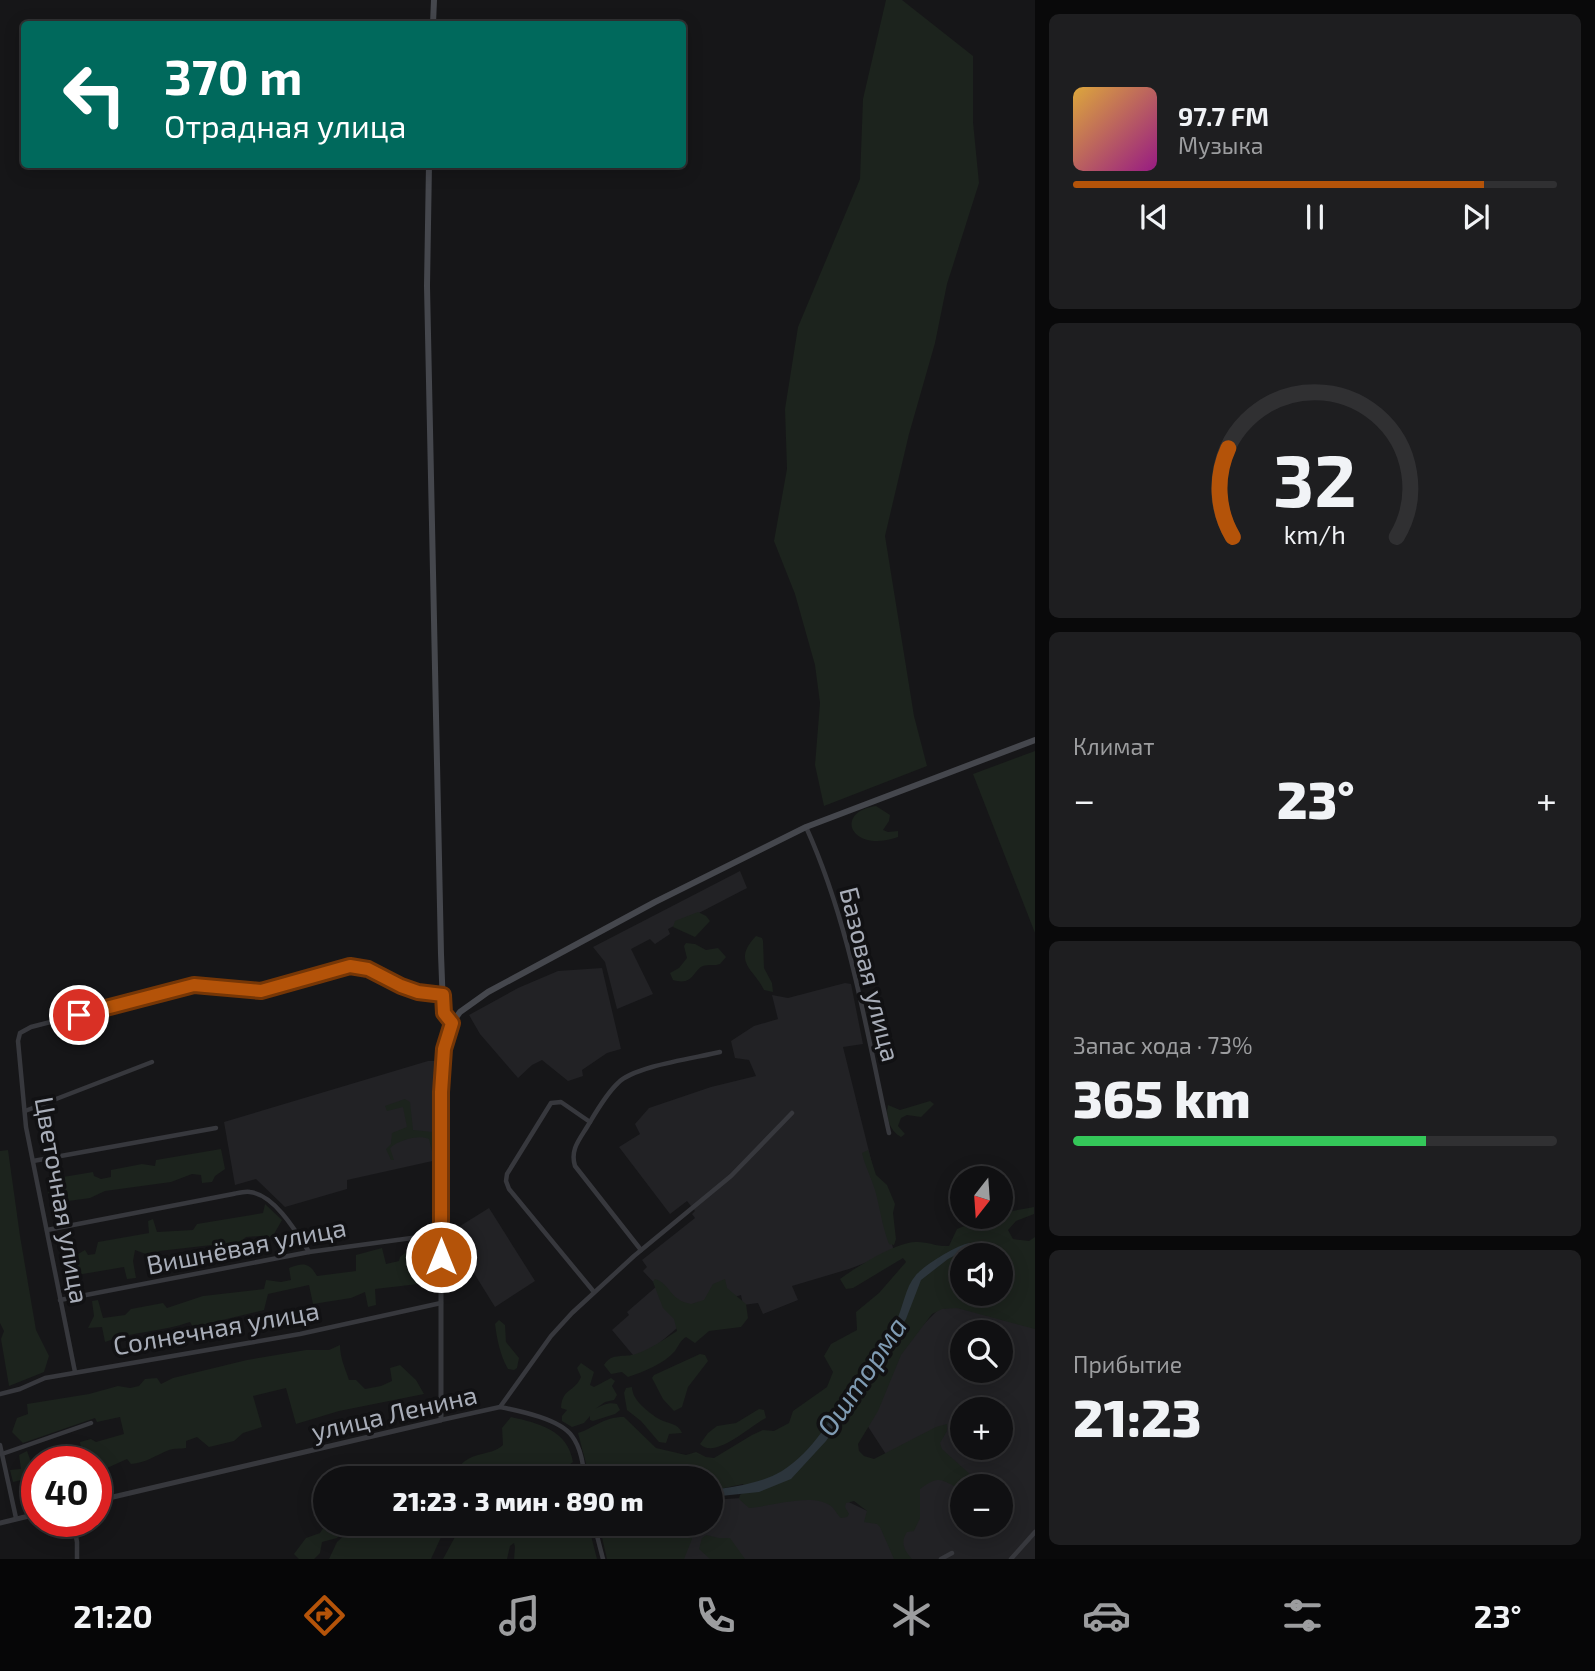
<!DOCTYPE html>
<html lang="ru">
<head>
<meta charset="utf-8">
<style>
  :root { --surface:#101012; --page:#1e1e20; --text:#f1f3f6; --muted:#9c9d9f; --line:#303032; --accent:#b45309 }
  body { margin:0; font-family:"Exo 2",sans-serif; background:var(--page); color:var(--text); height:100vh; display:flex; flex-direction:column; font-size:26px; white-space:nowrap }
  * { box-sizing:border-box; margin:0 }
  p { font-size:23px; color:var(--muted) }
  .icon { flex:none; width:38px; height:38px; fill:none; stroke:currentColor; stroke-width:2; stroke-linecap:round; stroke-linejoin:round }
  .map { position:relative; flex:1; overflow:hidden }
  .panel { display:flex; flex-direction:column; gap:14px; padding:14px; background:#09090a; width:560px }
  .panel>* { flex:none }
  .banner { position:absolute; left:21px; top:21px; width:665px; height:147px; border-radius:7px; box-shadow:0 4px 18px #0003,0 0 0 2px var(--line); background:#00695c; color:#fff; overflow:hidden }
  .needle { width:46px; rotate:197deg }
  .buttons { position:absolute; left:950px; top:1166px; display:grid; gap:14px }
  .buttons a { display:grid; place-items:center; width:63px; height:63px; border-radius:50%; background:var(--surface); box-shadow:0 4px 18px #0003,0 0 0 2px var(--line); font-size:35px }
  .speed { position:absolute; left:21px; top:1446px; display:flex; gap:14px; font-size:35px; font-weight:700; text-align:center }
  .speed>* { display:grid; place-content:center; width:91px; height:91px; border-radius:50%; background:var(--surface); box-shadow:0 4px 18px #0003,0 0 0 2px var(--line); line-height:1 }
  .speed .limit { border:10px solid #d22; background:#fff; color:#111 }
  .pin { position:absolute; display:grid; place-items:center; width:60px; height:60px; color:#fff; margin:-30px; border:4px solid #fff; border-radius:50%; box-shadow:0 2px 7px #0007 }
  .me { position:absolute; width:77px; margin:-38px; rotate:0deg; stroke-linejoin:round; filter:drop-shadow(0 0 5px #0008) }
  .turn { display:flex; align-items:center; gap:24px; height:147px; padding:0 28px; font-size:32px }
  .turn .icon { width:91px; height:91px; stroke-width:2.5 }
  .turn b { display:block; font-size:49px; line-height:60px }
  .big { font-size:52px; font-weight:800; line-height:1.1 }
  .panel .widget { flex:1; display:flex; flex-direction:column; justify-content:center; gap:10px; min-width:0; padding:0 24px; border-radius:10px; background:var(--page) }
  .panel .dial { align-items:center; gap:0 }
  .dial svg { height:182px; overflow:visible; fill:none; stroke:var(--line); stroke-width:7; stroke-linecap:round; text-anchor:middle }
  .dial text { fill:var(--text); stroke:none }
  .song { display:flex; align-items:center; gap:21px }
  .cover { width:84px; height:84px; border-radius:10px; background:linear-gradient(135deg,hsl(40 70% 55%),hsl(310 70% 35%)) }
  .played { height:7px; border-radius:4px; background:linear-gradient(90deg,var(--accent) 85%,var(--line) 85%) }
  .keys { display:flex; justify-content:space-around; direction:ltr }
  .heat { display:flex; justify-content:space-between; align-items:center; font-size:38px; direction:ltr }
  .charge { height:10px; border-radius:5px; background:linear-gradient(90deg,#34c759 73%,var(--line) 0) }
  .trip { position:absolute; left:313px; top:1466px; width:410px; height:70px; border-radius:35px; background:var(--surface); box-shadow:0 4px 18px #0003,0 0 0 2px var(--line); font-weight:800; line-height:70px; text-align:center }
  .dock { display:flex; height:112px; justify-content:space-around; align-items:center; background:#060607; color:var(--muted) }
  .dock .icon { width:49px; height:49px }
  .dock .selected { color:var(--accent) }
  .dock b { font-size:32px; color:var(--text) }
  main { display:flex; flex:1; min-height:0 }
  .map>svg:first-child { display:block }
  .built { fill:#222225; fill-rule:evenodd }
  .green { fill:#1c231d; fill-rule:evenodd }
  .water { fill:#2c353c }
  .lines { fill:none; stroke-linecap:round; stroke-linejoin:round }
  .minor { stroke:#37383d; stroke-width:4.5 }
  .tertiary { stroke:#37383d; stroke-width:5 }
  .secondary { stroke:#45474d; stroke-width:6 }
  .route-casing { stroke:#753606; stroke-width:18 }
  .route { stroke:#b45309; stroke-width:12 }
  .labels { text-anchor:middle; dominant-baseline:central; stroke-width:7; stroke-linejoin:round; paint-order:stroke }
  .street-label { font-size:26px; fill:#a8adb8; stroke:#111113 }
  .water-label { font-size:28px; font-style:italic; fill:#7f9bb3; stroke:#111113 }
</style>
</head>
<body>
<main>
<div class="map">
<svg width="1035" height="1559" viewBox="0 0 1035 1559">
  <rect width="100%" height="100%" fill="#161618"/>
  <!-- built -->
  <g class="built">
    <polygon points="740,871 747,888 668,929 670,934 655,944 650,939 631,949 653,994 617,1009 605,962 593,947"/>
    <polygon points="602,968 621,1049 607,1053 582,1070 583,1076 568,1081 542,1060 532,1065 518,1078 480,1034 469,1015 518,988 558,971"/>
    <polygon points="845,983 851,984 863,1044 843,1047 894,1252 849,1269 792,1286 798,1300 763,1314 758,1303 743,1305 741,1295 677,1315 683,1323 638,1361 612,1330 629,1315 627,1312 657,1286 643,1271 647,1267 642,1260 695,1218 692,1214 695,1211 687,1201 670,1214 619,1147 640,1134 635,1124 649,1108 711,1087 756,1076 749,1060 735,1058 731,1041 754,1026 778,1019 772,995 788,998"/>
    <polygon points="428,1061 435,1061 437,1071 437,1160 347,1180 347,1189 285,1207 256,1179 235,1185 224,1122"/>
    <polygon points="489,1208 535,1281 495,1307 449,1233"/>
    <path d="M943,1305L1035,1322V1559H665L680,1524H710L711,1500L828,1492L886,1520L902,1479L867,1425L896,1352ZM962,1332H1001V1370H962ZM962,1409H1001V1447H962ZM962,1486H1001V1524H962Z"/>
  </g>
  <!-- green -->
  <g class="green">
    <polygon points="886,0 902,0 973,56 973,122 979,183 947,284 935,343 909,434 885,536 914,716 927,766 824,806 815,765 820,703 815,665 795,594 774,541 787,469 785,409 798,327 860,179 863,99"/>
    <polygon points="1035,751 1035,933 973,774"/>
    <path d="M876,806L890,815L889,821L883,830L888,832L898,831V837C851,854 833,812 876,806Z"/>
    <polygon points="698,912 706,916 710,921 695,937 673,927 675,921"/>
    <path d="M756,936L762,938L763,941L764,968L772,983L773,992L764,990C755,970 731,962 756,936Z"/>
    <path d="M686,943L695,944L706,950L718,948L726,957L720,964C715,966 708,964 703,966C692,971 694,986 673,980L670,973L679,968L687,958L684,946Z"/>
    <path d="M405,1099L410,1102L413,1130L432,1132L436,1149L432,1151L429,1139C420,1134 398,1140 390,1148L394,1160H391L386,1149L391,1144L392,1133L407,1127L403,1107L387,1111L385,1106Z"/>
    <path d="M930,1101L934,1104L921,1117L907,1115L901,1118L898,1126L905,1134L901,1137C890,1131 885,1117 888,1105L900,1110Z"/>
    <polygon points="221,1149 225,1169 215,1176 212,1182 202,1183 201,1175 192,1174 171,1182 105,1191 90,1198 54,1203 49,1196 46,1182 51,1179 93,1172 94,1176 101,1179 111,1177 111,1170 142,1164 155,1166 156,1160"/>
    <polygon points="8,1150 20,1236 36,1330 49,1356 44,1372 9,1386 1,1339 4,1331 0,1323 0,1151"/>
    <path d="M868,1150L876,1175L887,1185L895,1204L893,1213L896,1239L894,1245L889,1244C882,1226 880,1208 875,1190C871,1177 865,1166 862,1153Z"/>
    <polygon points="265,1204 282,1220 274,1234 265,1240 261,1236 246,1237 238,1244 218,1248 212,1245 159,1251 151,1256 135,1250 133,1261 136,1278 127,1279 124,1267 71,1276 68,1256 73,1257 85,1250 88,1255 95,1254 98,1242 149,1233 148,1221 153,1219 157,1232 193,1230 197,1224 263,1213"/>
    <path d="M1034,1207V1214L1016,1221L1008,1230L1013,1239L1029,1241L1035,1237V1329L957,1308L942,1309L932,1314L901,1355L878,1411L858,1444L859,1451L864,1456L874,1459L936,1427L947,1424V1431L940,1443L942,1449L973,1477L989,1486H962V1489C943,1483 942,1472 920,1489V1518L914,1531L907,1532C900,1542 904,1550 912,1559H894L880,1527L877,1524L864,1522L867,1511L854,1501L846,1503L845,1507L849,1514L847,1517L841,1518C837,1515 835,1509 831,1506C812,1492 770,1507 749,1508L739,1499L740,1495L746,1490L743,1484L715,1490L712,1495L720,1497L725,1505L721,1514L711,1518L710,1479H590L578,1433C594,1428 603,1417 624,1417L656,1448L686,1455L696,1452L706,1457L714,1458L752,1435L763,1430L774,1431L789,1423L793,1411L827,1387L833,1372L824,1356L831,1344L857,1330L856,1312L879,1293L906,1262L903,1258L853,1288L846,1289L840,1279C856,1267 895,1243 915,1242C927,1241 937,1247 949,1246L957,1229L987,1217L1001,1216V1213ZM962,1255H1001V1293H962Z"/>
    <path d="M382,1248L386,1264L399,1261L400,1257L405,1253L411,1256L425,1257L427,1283L375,1289L376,1305L368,1307L365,1292L351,1298L313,1304L309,1285L268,1294L264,1310L193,1327L190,1322C163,1332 132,1331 105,1342L102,1327L88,1328L94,1316L92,1301L98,1300L103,1318L125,1315L131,1309L163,1303L167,1308L203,1296L264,1289L266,1280L281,1282L291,1280L289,1268C303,1263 309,1262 317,1276L356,1271V1255Z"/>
    <path d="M655,1279C671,1284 669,1300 691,1304L704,1300L713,1284L725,1279L727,1288L746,1304L748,1318L741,1327L709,1331L695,1343L686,1337C680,1341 679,1345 675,1351C662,1365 645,1371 628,1377L622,1372L611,1374L604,1365C612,1352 624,1358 636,1354C650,1349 665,1339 677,1331L674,1319L663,1308L653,1282Z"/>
    <path d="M499,1320L505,1325L506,1342L519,1358L517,1368L514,1370L508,1369C500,1355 497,1339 495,1324Z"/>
    <path d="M340,1345C340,1358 345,1368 349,1380H356L365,1389L381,1386L392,1381L390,1368L400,1365L416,1380L424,1394L339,1411L296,1424L286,1388L253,1396L262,1427L243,1433L234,1441L209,1447L197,1437L186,1441V1448C181,1449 174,1448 169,1450C156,1455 146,1463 131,1464L127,1459L96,1473V1461H37V1478L27,1481L25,1479L13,1482L10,1470L21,1469L19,1455L27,1451L31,1462C44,1458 51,1450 65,1446L69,1451L81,1450L80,1442L91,1439L96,1442L124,1434L120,1417L97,1422L95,1418L23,1443L12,1432L17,1418L28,1414L27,1404L89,1394L118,1386L130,1388L139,1386L145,1379L157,1378L161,1384L173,1378L247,1360L306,1350H329Z"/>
    <polygon points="700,1354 705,1355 708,1361 688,1387 682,1407 674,1411 663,1399 652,1378 654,1375"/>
    <path d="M581,1363L594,1372L590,1385L594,1387L611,1378L615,1381L612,1386L617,1395L614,1400L605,1402L595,1409C603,1405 608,1402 617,1404L620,1410L615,1414L593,1421L590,1420V1416L584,1423L572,1427L562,1421V1416L567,1410L561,1408C562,1388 575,1392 581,1377L577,1368Z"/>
    <path d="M632,1387C632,1400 648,1412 659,1419C669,1424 678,1423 682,1433L669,1434L666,1443L659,1442L641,1421L627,1410L624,1393L626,1388Z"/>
    <path d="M759,1409L764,1410L766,1418C750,1426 715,1460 700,1444L708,1433L717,1426L736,1423Z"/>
    <path d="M511,1417C538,1423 568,1430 573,1462L562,1470L577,1479H460L458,1468C472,1450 490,1457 503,1445L502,1428Z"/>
    <polygon points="326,1524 348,1524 337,1538 322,1542 320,1553 314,1559 299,1559 294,1554 306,1538 320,1533"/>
    <polygon points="357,1524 447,1524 431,1559 329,1559 337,1542"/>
    <polygon points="462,1524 588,1524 597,1559 514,1559 515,1547 514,1543 510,1546 507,1559 443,1559"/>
    <polygon points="599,1524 696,1524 689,1531 692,1539 684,1559 607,1559"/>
    <polygon points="706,1535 719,1538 730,1538 745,1559 710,1559 699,1549 702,1538"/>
  </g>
  <!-- water -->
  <path class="water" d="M970,1243L985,1246L997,1255H987L974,1250L963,1251L948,1259L921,1280L906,1319L842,1418L826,1441L791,1479L759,1492L711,1497V1490C734,1487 762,1483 782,1471C814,1451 832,1416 853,1386C867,1365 884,1346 895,1324C903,1309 905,1287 916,1275C925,1265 956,1245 970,1243Z"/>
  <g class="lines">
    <!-- minor -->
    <g class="minor">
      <path d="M806,827C850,924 866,1030 889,1133"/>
      <polyline points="25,1111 152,1062"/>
      <polyline points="590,1122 561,1102 551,1103 507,1174 506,1181 509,1189 594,1292"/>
      <polyline points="33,1161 216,1128"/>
      <path d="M47,1230L233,1194C238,1193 245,1191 250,1192C275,1195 297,1233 309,1252"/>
      <path d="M641,1250L575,1166C570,1150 579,1140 587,1127C596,1112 606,1094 618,1083C634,1066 696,1058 720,1052"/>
      <polyline points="60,1300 309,1252 441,1234"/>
      <polyline points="75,1372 26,1127 18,1041 20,1033 31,1027 194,985 261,991 350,966 368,969 401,986 418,992 443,995"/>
      <polyline points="0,1394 20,1389 45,1378 300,1334 441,1303"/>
      <path d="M500,1407C520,1411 560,1419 572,1436C581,1448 583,1464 585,1479"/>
      <polyline points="441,1420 500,1407 551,1336 572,1313 634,1256 731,1176 792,1113"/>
      <polyline points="0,1445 16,1518"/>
      <polyline points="2,1454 91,1423"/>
      <polyline points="73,1521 77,1542 77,1559"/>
      <polyline points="594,1524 603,1559"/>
      <polyline points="941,1559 952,1553"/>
      <polyline points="1011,1559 1035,1532"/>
    </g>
    <!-- tertiary -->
    <g class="tertiary">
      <polyline points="96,1501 441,1420 441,1092 444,1049 452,1023"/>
      <polyline points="0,1523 37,1514"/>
    </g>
    <!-- secondary -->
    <g class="secondary">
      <polyline points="433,24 434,0"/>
      <polyline points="429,164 427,286 441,954 443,1007 452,1023 460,1012 488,992 655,902 806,827 1035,740"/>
    </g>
  </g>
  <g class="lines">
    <!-- route casing -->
    <g class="route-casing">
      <polyline id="route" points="79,1015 194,985 261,991 350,966 368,969 401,986 418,992 443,995 444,1013 452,1023 444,1049 441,1092 441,1257"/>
    </g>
    <!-- route -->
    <use href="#route" class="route"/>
  </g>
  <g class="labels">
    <!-- street labels -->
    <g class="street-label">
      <text transform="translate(871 974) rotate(76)">Базовая улица</text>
      <text transform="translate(63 1200) rotate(80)">Цветочная улица</text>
      <text transform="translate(246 1245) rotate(-11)">Вишнёвая улица</text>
      <text transform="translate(216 1327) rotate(-10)">Солнечная улица</text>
      <text transform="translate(394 1412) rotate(-13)">улица Ленина</text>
    </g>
    <!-- water labels -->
    <g class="water-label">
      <text transform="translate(861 1376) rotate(-56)">Ошторма</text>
    </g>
  </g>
</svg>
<div class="buttons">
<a><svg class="needle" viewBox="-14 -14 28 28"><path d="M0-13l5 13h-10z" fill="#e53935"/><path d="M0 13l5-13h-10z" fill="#9c9d9f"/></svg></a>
<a><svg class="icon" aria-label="sound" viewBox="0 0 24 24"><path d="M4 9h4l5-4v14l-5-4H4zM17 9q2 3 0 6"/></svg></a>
<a><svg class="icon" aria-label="search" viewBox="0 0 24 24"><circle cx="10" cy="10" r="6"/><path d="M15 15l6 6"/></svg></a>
<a>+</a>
<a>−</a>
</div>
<div class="speed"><div class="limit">40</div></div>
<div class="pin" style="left:79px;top:1015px;background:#d93025"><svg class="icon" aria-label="arrive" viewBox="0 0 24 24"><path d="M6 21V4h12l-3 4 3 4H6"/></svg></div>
<svg class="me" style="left:441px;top:1257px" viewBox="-20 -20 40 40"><circle r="17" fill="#b45309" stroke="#fff" stroke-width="3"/><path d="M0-11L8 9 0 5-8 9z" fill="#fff"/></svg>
<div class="trip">21:23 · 3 мин · 890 m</div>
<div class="banner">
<div class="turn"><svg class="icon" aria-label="left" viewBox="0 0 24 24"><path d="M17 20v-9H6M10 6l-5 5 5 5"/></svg><div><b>370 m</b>Отрадная улица</div></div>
</div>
</div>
<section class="panel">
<div class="widget">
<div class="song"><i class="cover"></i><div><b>97.7 FM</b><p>Музыка</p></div></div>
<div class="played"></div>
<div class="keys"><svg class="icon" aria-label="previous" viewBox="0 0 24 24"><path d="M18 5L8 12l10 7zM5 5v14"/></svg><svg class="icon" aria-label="pause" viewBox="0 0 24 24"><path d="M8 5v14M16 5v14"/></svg><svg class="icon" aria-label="next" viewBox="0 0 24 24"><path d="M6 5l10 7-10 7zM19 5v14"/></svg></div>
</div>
<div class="widget dial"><svg viewBox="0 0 100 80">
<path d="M14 69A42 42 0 1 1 86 69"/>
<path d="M14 69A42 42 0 0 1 12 30" stroke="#b45309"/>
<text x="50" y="56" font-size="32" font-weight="700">32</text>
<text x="50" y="72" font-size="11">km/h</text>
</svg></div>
<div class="widget"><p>Климат</p>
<div class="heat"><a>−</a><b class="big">23°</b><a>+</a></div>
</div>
<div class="widget"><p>Запас хода · 73%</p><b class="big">365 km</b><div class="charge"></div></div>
<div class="widget"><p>Прибытие</p><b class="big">21:23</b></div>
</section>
</main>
<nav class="dock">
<b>21:20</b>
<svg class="icon selected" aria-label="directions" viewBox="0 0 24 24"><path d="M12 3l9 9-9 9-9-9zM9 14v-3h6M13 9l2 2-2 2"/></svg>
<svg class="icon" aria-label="music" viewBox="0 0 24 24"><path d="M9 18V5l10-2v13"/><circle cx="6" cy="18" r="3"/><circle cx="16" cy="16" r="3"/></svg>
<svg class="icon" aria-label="phone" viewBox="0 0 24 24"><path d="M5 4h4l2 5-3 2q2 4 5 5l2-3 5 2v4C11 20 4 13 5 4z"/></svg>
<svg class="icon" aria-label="climate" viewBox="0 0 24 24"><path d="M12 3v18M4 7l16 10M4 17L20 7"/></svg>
<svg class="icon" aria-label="car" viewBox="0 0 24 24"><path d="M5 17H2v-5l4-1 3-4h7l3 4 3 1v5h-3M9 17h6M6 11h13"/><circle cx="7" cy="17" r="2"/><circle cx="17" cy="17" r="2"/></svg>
<svg class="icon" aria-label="filters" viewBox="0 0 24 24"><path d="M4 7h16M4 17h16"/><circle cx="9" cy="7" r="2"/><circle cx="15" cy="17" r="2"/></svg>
<b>23°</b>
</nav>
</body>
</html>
